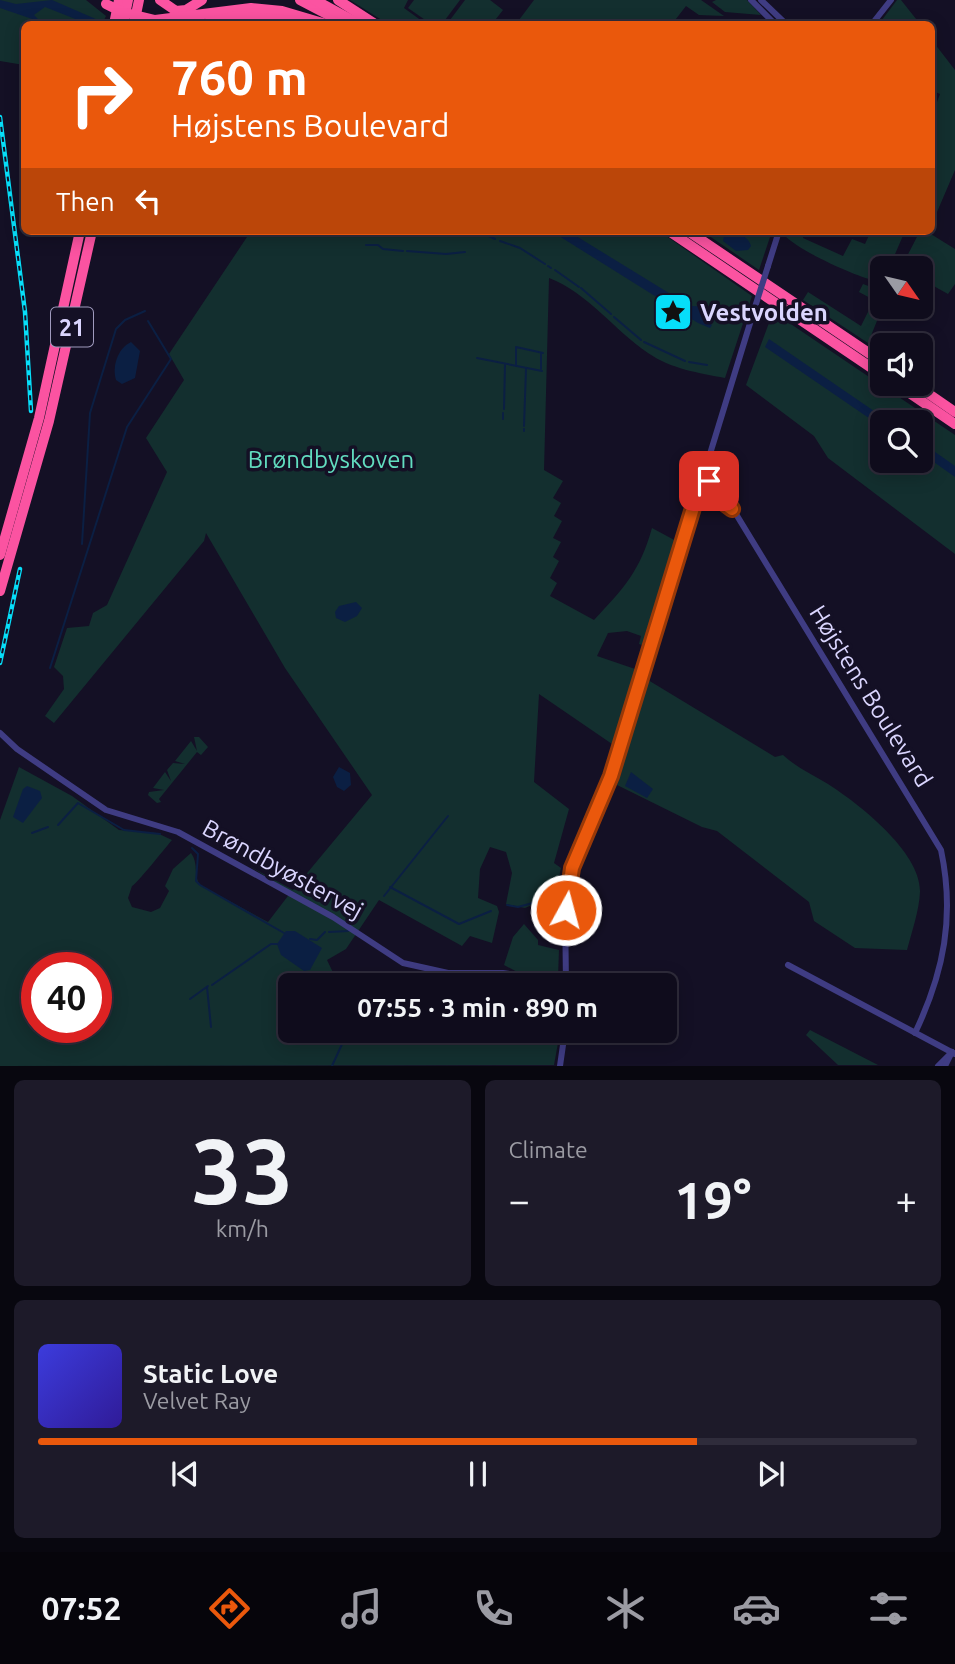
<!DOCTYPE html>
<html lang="en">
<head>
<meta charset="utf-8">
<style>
  :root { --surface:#0f0c1c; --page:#1d1a29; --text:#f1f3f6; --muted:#9b9ba3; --line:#2f2c3b; --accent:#ea580c }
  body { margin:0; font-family:Ubuntu,sans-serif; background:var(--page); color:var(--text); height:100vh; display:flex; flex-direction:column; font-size:26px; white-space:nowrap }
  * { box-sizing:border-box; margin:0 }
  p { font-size:23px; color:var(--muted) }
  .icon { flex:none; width:38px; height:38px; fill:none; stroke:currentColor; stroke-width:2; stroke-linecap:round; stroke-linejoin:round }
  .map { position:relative; height:1066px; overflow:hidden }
  .details { display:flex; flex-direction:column; gap:14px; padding:14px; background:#08070f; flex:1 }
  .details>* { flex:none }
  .top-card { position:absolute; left:21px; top:21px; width:914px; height:214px; border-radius:10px; box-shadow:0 4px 18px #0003,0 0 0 2px var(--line); background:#ea580c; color:#fff; overflow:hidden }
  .needle { width:46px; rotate:124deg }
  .buttons { position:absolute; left:870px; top:256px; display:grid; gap:14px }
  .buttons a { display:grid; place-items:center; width:63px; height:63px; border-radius:10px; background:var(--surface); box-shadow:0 4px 18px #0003,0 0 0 2px var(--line); font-size:35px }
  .speed { position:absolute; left:21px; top:952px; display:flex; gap:14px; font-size:35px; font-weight:700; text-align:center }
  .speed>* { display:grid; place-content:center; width:91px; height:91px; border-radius:50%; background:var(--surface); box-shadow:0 4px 18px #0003,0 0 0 2px var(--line); line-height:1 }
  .speed .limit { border:10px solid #d22; background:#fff; color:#111 }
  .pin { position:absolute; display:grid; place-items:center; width:60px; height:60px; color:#fff; margin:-30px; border-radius:14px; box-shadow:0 4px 10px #0006 }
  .me { position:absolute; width:77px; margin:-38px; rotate:7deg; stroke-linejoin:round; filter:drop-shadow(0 0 5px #0008) }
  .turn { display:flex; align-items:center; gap:24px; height:147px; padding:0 35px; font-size:32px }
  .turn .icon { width:91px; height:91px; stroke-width:2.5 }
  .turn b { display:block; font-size:49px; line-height:60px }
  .then { display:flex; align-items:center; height:66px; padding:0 35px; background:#0003; gap:14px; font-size:26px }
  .big { font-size:52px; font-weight:600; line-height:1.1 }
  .details .tile { flex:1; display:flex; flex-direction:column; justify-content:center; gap:10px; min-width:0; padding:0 24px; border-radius:10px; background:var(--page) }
  .details .dial { align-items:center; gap:0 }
  .dial b { font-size:91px; line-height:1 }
  .song { display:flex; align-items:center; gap:21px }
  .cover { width:84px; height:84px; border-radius:10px; background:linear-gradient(135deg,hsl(240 70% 55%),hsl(250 70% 35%)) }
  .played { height:7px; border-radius:4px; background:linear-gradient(90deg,var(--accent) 75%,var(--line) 75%) }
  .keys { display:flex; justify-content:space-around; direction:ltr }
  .heat { display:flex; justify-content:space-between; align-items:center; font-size:38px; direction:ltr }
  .details .tiles { flex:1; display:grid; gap:14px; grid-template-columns:1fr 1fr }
  .tile:last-child { grid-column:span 2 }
  .trip { position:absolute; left:278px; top:973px; width:399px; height:70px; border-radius:10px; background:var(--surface); box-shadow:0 4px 18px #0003,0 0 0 2px var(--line); font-weight:600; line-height:70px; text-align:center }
  .tab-bar { display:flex; height:112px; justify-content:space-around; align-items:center; background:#06050b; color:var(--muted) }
  .tab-bar .icon { width:49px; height:49px }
  .tab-bar .selected { color:var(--accent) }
  .tab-bar b { font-size:32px; color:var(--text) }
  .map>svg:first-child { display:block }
  .green { fill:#132f2f; fill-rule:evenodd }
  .water { fill:#0b1f43 }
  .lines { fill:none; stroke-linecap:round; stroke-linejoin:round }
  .stream { stroke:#0b1f43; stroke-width:2 }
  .canal { stroke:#0b1f43; stroke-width:4.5 }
  .minor { stroke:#3f3c83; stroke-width:6 }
  .highway { stroke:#fb53a1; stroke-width:10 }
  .rail-casing { stroke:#06def9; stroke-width:4.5 }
  .rail { stroke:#141025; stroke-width:2; stroke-dasharray:5; stroke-linecap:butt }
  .minor-bridge { stroke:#3f3c83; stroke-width:6 }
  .highway-bridge { stroke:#fb53a1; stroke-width:10 }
  .route-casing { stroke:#983908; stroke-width:18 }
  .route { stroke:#ea580c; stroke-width:12 }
  .labels { text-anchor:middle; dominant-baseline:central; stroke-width:7; stroke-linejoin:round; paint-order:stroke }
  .shield { fill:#141025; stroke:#9f9abd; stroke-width:2 }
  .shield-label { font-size:23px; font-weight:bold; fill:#dad5fe }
  .poi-label { font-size:24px; font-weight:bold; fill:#dad5fe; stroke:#141025; text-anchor:start }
  .park-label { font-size:24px; fill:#62ddc0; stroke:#141025 }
  .street-label { font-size:24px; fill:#dad5fe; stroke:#141025 }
</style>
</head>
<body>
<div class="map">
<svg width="955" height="1066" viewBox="0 0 955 1066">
  <rect width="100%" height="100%" fill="#141025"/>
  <!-- green -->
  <g class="green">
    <polygon points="0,0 86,0 106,16 102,24 24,24 24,65 0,61"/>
    <polygon points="350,0 408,0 404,8 426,24 388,24"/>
    <polygon points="414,0 460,0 442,24 431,24 408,8"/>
    <polygon points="465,0 490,0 503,10 492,24 447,24"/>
    <polygon points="534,0 701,0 724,16 699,15 686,6 672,24 516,24"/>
    <polygon points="716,0 747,0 761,15 725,12 712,2"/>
    <polygon points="897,0 901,0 920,24 879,24"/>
    <polygon points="931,39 955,70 955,170 937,212 931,211 934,126 931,118 940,94 931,90"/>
    <path d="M251,231H659L752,296L725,378C699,373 671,369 648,353C614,330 588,293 549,278L544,470L563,481L553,498L561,503L554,516L562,521L553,538L561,542L553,557L559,561L550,578L557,583L550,596L594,620C624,588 640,571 652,528L678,542L645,646L639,644L641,636L627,631L608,633L597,656L638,670L615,746L539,694L534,782L569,809L554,863L561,868L555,895L525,908L506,904L512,873L506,852L490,847L480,869L478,898L497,906L499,912L492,943L470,936L462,946L379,900L346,949L327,960L339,985H290V1031H520L558,1043L554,1065L0,1066V820L19,767L72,796L119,830L157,833L172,840C165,848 136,885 132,886L128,898L132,907L151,912L160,908L169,891L165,886L173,869L191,853C199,864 193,875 200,885L268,922L291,892L249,866L293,890L372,795L285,668L206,533L204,541L54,723L45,716L64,689L63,676L54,667L67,628L89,626L93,613L107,605L167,472L146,438L184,380L169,354ZM37,968H96V1027H37Z"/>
    <polygon points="702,231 772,231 759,270"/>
    <path d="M785,231H804L803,238L843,256L852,239L865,244L871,231L884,234L885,231H905L889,268H882L880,282C858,278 799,251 784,235Z"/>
    <polygon points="920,231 926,231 955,249 955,284 948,294 921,279 920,268 901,268"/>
    <polygon points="863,284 882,291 883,306 868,343 803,300 808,292 861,326 874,300 859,292"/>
    <path d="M773,312L955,435V554L828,458L814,436L746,385ZM882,422H920V460H882Z"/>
    <path d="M648,680L775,757L783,755C797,768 812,774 828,784C859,804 921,852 920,892C919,911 912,931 907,950L855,948L814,921L809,902L717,831L702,827L617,785Z"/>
    <polygon points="194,737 199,737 208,747 201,755 197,752 159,799 161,802 157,803 148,795 149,792 164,790 153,788 165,772 171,781 167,770 173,763 185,764 175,761 191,741 197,751"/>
    <polygon points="524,924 538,940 538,945 559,950 558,977 521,974 504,965 513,937"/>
    <polygon points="810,1030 878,1065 838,1065 806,1035"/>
  </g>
  <!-- water -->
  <g class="water">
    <polygon points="0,0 16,4 52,0 98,20 98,23 88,24 45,7 34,15 41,22 0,8"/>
    <polygon points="551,231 568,231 690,306 719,307 731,313 728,322 714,314 705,320 712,325 710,328 698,323"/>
    <path d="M725,231C735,231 748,235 751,246L748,250L736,251L723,241Z"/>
    <polygon points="769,339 890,422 882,422 882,427 765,347"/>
    <path d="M131,342L140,351L135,378L122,384L116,380C112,367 117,349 131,342Z"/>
    <polygon points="921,442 955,466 955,477 921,453"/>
    <polygon points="356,602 362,608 357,616 345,622 336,618 335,612 339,606"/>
    <polygon points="339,767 350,773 351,785 344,791 337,787 333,777"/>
    <polygon points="631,772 653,789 647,798 625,786"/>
    <polygon points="27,786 40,791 42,798 23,823 13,817 23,789"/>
    <polygon points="286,931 295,931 322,948 310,970 304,971 281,955 277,944"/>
  </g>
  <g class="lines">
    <!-- stream -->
    <g class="stream">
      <polyline points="478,231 495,239"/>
      <polyline points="500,241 520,248 545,264"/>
      <polyline points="366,245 378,245 383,249 403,251"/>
      <polyline points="407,251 446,254 465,252"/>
      <polyline points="548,266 551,268"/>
      <polyline points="555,270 579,287"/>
      <polyline points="581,288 611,314"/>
      <polyline points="614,317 641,340"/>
      <polyline points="644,342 685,361"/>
      <polyline points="477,358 542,371"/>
      <polyline points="689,362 707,365"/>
      <polyline points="516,366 516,347 543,353"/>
      <polyline points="541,369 541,353"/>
      <polyline points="504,409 505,365"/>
      <polyline points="503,419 503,413"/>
      <polyline points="524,426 526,369"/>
      <polyline points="524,431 524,429"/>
      <polyline points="82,544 90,413 116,329 125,320 145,311"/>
      <polyline points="50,668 127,427 171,359 148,321"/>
      <polyline points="58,825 78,803 124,830 160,834"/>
      <polyline points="32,833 48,827"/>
      <polyline points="192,848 198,854 196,881 200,885 284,933"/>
      <polyline points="390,887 459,924 491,911"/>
      <polyline points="384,896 448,816"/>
      <polyline points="507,905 518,907 540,901"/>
      <polyline points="329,932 348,931"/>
      <polyline points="310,939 317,940 325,932"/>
      <polyline points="212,985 271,944 277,944"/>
      <polyline points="207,987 211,1027"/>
      <polyline points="190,999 208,986"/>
      <polyline points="332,1066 348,1031"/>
    </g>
    <!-- canal -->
    <polyline class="canal" points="725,315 736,321"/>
    <!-- minor -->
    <g class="minor">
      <polyline points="751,0 775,24"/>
      <polyline points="761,0 786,24"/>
      <polyline points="872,24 891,0"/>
      <polyline points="768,266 779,231"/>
      <path d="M702,478L725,496L941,850C955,916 944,972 915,1033"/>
      <polyline points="700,485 727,504"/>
      <polyline points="0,733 17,749 106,810 178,832 333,917 403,963 448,973 503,973 566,982"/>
      <polyline points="788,965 955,1054"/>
      <polyline points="566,985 565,904 572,868 611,777 755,307"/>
      <polyline points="560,1066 565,1031"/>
      <polyline points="938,1066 952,1052"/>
      <polyline points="945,1066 952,1052"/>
    </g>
    <!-- highway -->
    <g class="highway">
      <polyline points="160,0 176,11 186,10 202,0"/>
      <polyline points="300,0 346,24"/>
      <polyline points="315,0 359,24"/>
      <polyline points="338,0 375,24"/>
      <polyline points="155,20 251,8 282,11 326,24"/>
      <polyline points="114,24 119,0"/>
      <polyline points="123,24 128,0"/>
      <polyline points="134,24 139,0"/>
      <polyline points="202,24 236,16 295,21"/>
      <polyline points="669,231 882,375"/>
      <polyline points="688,231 882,362"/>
      <polyline points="895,383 955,424"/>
      <polyline points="913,383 955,412"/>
      <polyline points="0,555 39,418 80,231"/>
      <polyline points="0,591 49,421 92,231"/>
    </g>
    <!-- rail casing -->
    <g class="rail-casing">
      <g id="rail">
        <polyline points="0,117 25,312 31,411"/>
        <polyline points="0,663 20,569"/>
      </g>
    </g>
    <!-- rail -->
    <use href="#rail" class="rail"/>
    <!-- minor-bridge -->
    <polyline class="minor-bridge" points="755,307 768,266"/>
    <!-- highway-bridge -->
    <polyline class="highway-bridge" points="106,4 122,12 155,20"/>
  </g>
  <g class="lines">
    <!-- route casing -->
    <g class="route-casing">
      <polyline id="route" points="566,910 572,868 611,776 700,485 732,509 724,496 709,481"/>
    </g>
    <!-- route -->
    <use href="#route" class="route"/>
  </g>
  <!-- icons -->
  <defs>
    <g id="sight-square" transform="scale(2.0125)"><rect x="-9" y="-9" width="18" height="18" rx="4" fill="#06def9" stroke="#141025"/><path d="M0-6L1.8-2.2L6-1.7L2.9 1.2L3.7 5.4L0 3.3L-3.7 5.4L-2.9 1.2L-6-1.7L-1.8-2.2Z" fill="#111"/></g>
  </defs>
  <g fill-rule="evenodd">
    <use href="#sight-square" x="673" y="312"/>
  </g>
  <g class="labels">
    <!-- shield labels -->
    <rect class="shield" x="51" y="307.5" width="42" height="39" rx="5"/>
    <g class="shield-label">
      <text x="72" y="327">21</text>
    </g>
    <!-- poi labels -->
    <g class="poi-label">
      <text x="700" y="312">Vestvolden</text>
    </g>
    <!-- park labels -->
    <g class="park-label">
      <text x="331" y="459">Brøndbyskoven</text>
    </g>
    <!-- street labels -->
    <g class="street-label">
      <text transform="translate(871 696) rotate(58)">Højstens Boulevard</text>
      <text transform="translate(283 869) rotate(29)">Brøndbyøstervej</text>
    </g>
  </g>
</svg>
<div class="buttons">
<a><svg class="needle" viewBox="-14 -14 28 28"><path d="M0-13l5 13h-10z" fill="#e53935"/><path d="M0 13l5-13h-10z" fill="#9b9ba3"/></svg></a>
<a><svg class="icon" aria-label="sound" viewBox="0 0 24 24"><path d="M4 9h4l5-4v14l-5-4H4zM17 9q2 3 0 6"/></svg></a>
<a><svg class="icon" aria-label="search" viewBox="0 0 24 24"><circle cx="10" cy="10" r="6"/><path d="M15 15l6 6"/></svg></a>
</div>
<div class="speed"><div class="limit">40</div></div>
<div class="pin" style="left:709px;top:481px;background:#d93025"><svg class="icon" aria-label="arrive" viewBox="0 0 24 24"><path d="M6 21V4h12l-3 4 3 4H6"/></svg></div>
<svg class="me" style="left:566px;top:910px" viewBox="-20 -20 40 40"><circle r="17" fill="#ea580c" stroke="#fff" stroke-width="3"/><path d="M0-11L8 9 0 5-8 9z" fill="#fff"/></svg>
<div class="trip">07:55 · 3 min · 890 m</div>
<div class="top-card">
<div class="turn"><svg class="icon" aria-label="right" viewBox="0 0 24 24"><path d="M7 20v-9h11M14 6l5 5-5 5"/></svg><div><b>760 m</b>Højstens Boulevard</div></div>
<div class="then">Then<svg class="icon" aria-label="left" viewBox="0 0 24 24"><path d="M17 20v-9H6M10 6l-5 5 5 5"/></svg></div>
</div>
</div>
<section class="details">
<div class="tiles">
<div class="tile dial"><b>33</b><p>km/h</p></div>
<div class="tile"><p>Climate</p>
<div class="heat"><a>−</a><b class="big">19°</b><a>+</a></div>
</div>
<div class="tile">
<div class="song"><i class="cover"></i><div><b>Static Love</b><p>Velvet Ray</p></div></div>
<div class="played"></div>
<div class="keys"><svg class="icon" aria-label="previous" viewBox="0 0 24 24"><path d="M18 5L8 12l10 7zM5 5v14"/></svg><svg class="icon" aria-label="pause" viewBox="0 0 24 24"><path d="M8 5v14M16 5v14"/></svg><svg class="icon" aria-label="next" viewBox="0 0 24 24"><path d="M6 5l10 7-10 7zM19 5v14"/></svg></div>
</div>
</div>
</section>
<nav class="tab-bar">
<b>07:52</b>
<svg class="icon selected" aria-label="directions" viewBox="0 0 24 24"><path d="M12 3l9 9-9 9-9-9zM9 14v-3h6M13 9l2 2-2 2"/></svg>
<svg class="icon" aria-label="music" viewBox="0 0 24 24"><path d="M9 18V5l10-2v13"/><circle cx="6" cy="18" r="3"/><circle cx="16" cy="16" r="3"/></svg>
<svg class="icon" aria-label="phone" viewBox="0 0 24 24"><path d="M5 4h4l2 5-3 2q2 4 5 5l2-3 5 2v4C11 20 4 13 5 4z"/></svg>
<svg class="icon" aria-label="climate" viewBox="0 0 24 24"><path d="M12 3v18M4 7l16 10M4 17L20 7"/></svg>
<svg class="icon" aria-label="car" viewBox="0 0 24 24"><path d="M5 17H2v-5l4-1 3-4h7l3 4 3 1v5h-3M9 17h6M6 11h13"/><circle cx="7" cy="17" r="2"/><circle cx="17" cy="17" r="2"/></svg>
<svg class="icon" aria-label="filters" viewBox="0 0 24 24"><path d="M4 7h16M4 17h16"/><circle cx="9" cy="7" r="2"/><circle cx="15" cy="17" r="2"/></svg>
</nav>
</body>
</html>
